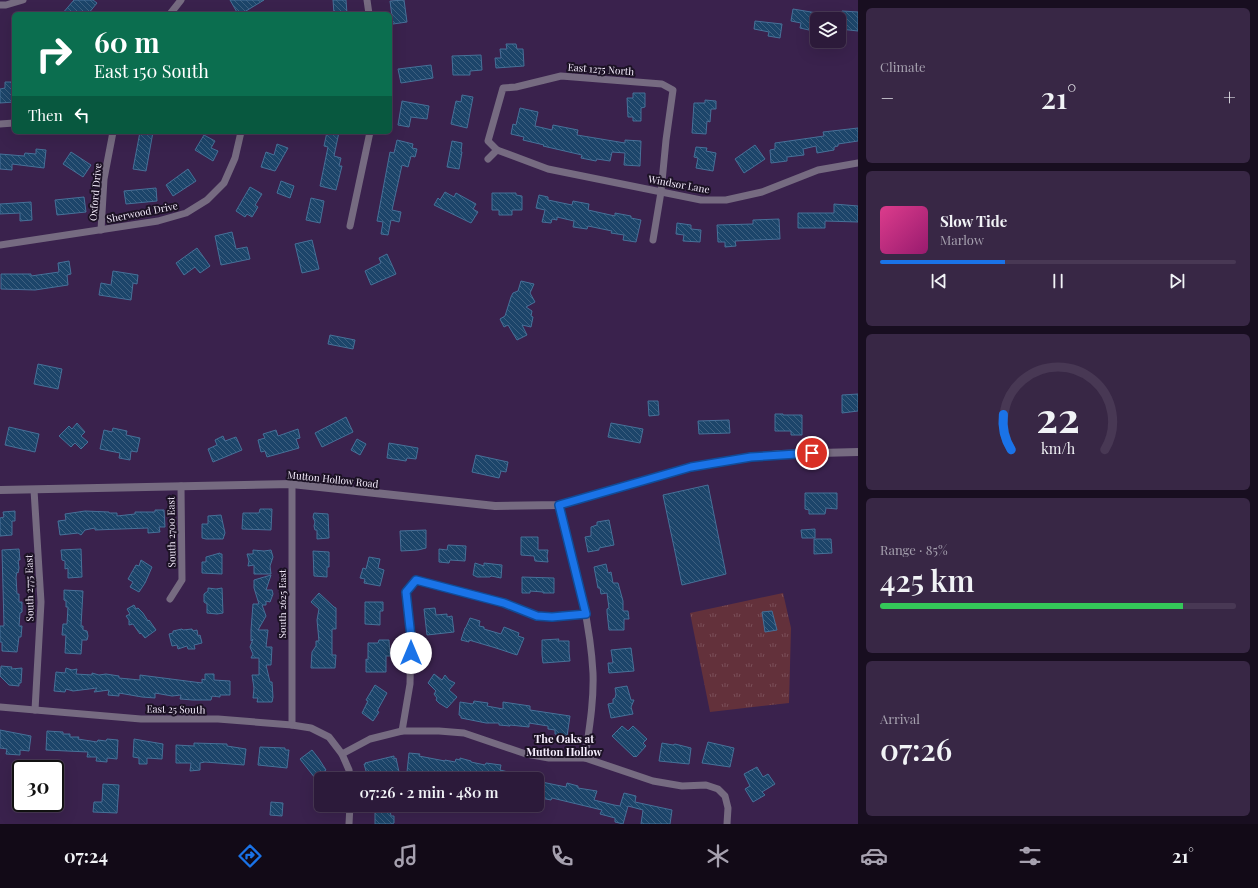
<!DOCTYPE html>
<html lang="en">
<head>
<meta charset="utf-8">
<style>
  :root { --surface:#2c1a3a; --page:#382745; --text:#f1f3f6; --muted:#a6a1af; --line:#483854; --accent:#1a73e8 }
  body { margin:0; font-family:"Playfair Display",serif; background:var(--page); color:var(--text); height:100vh; display:flex; flex-direction:column; font-size:15px; white-space:nowrap }
  * { box-sizing:border-box; margin:0 }
  p { font-size:13px; color:var(--muted) }
  .icon { flex:none; width:22px; height:22px; fill:none; stroke:currentColor; stroke-width:2; stroke-linecap:round; stroke-linejoin:round }
  .map { position:relative; flex:1; overflow:hidden }
  .drawer { display:flex; flex-direction:column; gap:8px; padding:8px; background:#180e20; width:400px }
  .drawer>* { flex:none }
  .banner { position:absolute; left:12px; top:12px; width:380px; height:122px; border-radius:6px; box-shadow:0 4px 16px #0002,0 0 0 1px var(--line); background:#0b6e4f; color:#fff; overflow:hidden }
  .fabs { position:absolute; left:810px; top:12px; display:grid; gap:8px }
  .fabs a { display:grid; place-items:center; width:36px; height:36px; border-radius:6px; background:var(--surface); box-shadow:0 4px 16px #0002,0 0 0 1px var(--line); font-size:20px }
  .speed { position:absolute; left:12px; top:760px; display:flex; gap:8px; font-size:20px; font-weight:700; text-align:center }
  .speed>* { display:grid; place-content:center; width:52px; height:52px; border-radius:50%; background:var(--surface); box-shadow:0 4px 16px #0002,0 0 0 1px var(--line); line-height:1 }
  .speed .limit { border:2px solid #111; border-radius:6px; background:#fff; color:#111 }
  .pin { position:absolute; display:grid; place-items:center; width:34px; height:34px; color:#fff; margin:-17px; border:2px solid #fff; border-radius:50%; box-shadow:0 1px 4px #0007 }
  .me { position:absolute; width:44px; margin:-22px; rotate:0deg; stroke-linejoin:round; filter:drop-shadow(0 0 3px #0008) }
  .turn { display:flex; align-items:center; gap:14px; height:84px; padding:0 16px; font-size:18px }
  .turn .icon { width:52px; height:52px; stroke-width:2.5 }
  .turn b { display:block; font-size:28px; line-height:34px }
  .then { display:flex; align-items:center; height:38px; padding:0 16px; background:#0003; gap:8px; font-size:15px }
  .big { font-size:30px; font-weight:600; line-height:1.1 }
  .drawer .card { flex:1; display:flex; flex-direction:column; justify-content:center; gap:6px; min-width:0; padding:0 14px; border-radius:6px; background:var(--page) }
  .drawer .dial { align-items:center; gap:0 }
  .dial svg { height:104px; overflow:visible; fill:none; stroke:var(--line); stroke-width:7; stroke-linecap:round; text-anchor:middle }
  .dial text { fill:var(--text); stroke:none }
  .song { display:flex; align-items:center; gap:12px }
  .cover { width:48px; height:48px; border-radius:6px; background:linear-gradient(135deg,hsl(330 70% 55%),hsl(320 70% 35%)) }
  .played { height:4px; border-radius:2px; background:linear-gradient(90deg,var(--accent) 35%,var(--line) 35%) }
  .keys { display:flex; justify-content:space-around; direction:ltr }
  .heat { display:flex; justify-content:space-between; align-items:center; font-size:22px; direction:ltr }
  .charge { height:6px; border-radius:3px; background:linear-gradient(90deg,#34c759 85%,var(--line) 0) }
  .trip { position:absolute; left:314px; top:772px; width:230px; height:40px; border-radius:6px; background:var(--surface); box-shadow:0 4px 16px #0002,0 0 0 1px var(--line); font-weight:600; line-height:40px; text-align:center }
  .dock { display:flex; height:64px; justify-content:space-around; align-items:center; background:#120a17; color:var(--muted) }
  .dock .icon { width:28px; height:28px }
  .dock .selected { color:var(--accent) }
  .dock b { font-size:18px; color:var(--text) }
  main { display:flex; flex:1; min-height:0 }
  .map>svg:first-child { display:block }
  .park { fill:url(#park-tufts) }
  .building { fill:url(#building-back-hatch); stroke:#477098 }
  .lines { fill:none; stroke-linecap:round; stroke-linejoin:round }
  .minor { stroke:#766b81; stroke-width:7 }
  .tertiary { stroke:#766b81; stroke-width:8 }
  .route-casing { stroke:#114b97; stroke-width:10 }
  .route { stroke:#1a73e8; stroke-width:7 }
  .labels { text-anchor:middle; dominant-baseline:central; stroke-width:4; stroke-linejoin:round; paint-order:stroke }
  .street-label { font-size:10px; fill:#f5edfd; stroke:#1c1225 }
  .neighbourhood-label { font-size:11px; font-weight:bold; fill:#f5edfd; stroke:#1c1225 }
</style>
</head>
<body>
<main>
<div class="map">
<svg width="858" height="824" viewBox="0 0 858 824">
  <defs>
    <pattern id="park-tufts" width="24" height="20" patternUnits="userSpaceOnUse"><rect width="24" height="20" fill="#63313b"/><path d="M3 7l-1-3M5 7V3M7 7l1-3M15 17l-1-3M17 17v-4M19 17l1-3" fill="none" stroke="#7a4f58"/></pattern>
    <pattern id="building-back-hatch" width="6" height="6" patternUnits="userSpaceOnUse"><rect width="6" height="6" fill="#1c456a"/><path d="M-1 5l2 2M0 0l6 6M5-1l2 2" fill="none" stroke="#3e6080"/></pattern>
  </defs>
  <rect width="100%" height="100%" fill="#3a224d"/>
  <!-- park -->
  <polygon class="park" points="783,593 791,628 789,703 710,712 690,613"/>
  <!-- building -->
  <g class="building">
    <polygon points="74,0 93,0 97,3 88,14 62,14"/>
    <polygon points="230,0 264,0 241,14 238,14"/>
    <polygon points="333,0 346,0 347,14 334,14"/>
    <polygon points="404,0 407,22 393,24 390,1"/>
    <polygon points="793,9 817,13 817,26 810,25 809,30 800,28 801,23 791,21"/>
    <polygon points="842,11 858,12 858,31 840,29"/>
    <polygon points="755,21 782,24 780,38 768,36 769,32 754,29"/>
    <polygon points="506,44 516,44 517,49 523,49 524,66 496,68 495,58 501,58 500,49 507,49"/>
    <polygon points="481,55 482,70 470,71 470,75 453,75 452,56"/>
    <polygon points="431,65 433,78 401,83 398,69"/>
    <polygon points="5,82 14,82 14,102 0,103 0,89 5,88"/>
    <polygon points="633,93 645,93 645,107 641,108 641,121 633,121 633,117 628,117 627,98 633,98"/>
    <polygon points="462,95 473,97 467,128 451,124 456,101 461,102"/>
    <polygon points="705,100 716,101 716,109 711,109 710,122 707,121 706,134 692,133 694,103 705,103"/>
    <polygon points="402,101 429,106 427,119 411,117 409,127 398,125"/>
    <polygon points="520,108 538,112 535,126 552,130 553,125 578,130 577,135 625,143 625,140 641,141 640,166 624,165 625,153 612,152 610,161 597,159 596,161 581,158 582,155 543,146 544,145 523,140 524,137 511,134 513,124 516,125"/>
    <polygon points="858,128 858,141 838,144 838,146 834,147 834,150 817,153 816,146 803,149 804,155 787,157 787,161 771,163 770,150 775,149 775,143 824,136 823,132"/>
    <polygon points="140,132 153,132 146,171 133,169"/>
    <polygon points="327,132 339,132 334,156 341,158 339,166 342,166 336,190 320,186 328,147 324,146"/>
    <polygon points="204,135 215,141 211,148 218,151 213,161 195,150"/>
    <polygon points="397,140 413,144 412,148 417,149 415,157 411,156 408,167 402,165 392,210 401,212 399,222 391,220 388,235 381,234 383,222 377,221 390,152 394,153"/>
    <polygon points="452,141 462,143 461,152 462,152 459,169 447,167"/>
    <polygon points="277,144 288,148 275,171 261,167 266,152 274,155"/>
    <polygon points="755,145 765,159 744,173 735,159"/>
    <polygon points="696,147 707,148 706,151 716,153 713,171 696,168 698,158 694,157"/>
    <polygon points="36,149 46,150 44,168 12,164 12,170 0,169 0,154 24,156 25,153 36,154"/>
    <polygon points="71,152 91,165 83,177 63,164"/>
    <polygon points="188,169 196,181 173,196 166,185"/>
    <polygon points="281,181 294,186 290,198 277,193"/>
    <polygon points="250,187 262,194 255,205 258,207 252,217 247,214 245,217 236,211"/>
    <polygon points="156,188 157,201 126,204 124,191"/>
    <polygon points="445,192 454,197 456,193 476,204 473,209 478,212 471,223 434,205 438,198 440,200"/>
    <polygon points="492,193 516,193 516,195 522,196 522,210 512,210 512,215 499,215 499,210 492,210"/>
    <polygon points="539,195 548,197 548,200 572,205 573,201 589,204 588,210 615,216 615,213 631,216 631,218 641,220 636,242 623,240 624,235 611,233 612,231 588,226 587,229 573,227 574,221 557,217 557,220 552,219 551,223 542,222 545,210 536,208"/>
    <polygon points="84,197 86,212 57,215 55,200"/>
    <polygon points="311,198 324,201 320,223 306,220"/>
    <polygon points="31,202 32,220 20,221 20,213 0,214 0,204"/>
    <polygon points="834,204 858,206 858,222 825,221 825,228 798,228 798,213 834,213"/>
    <polygon points="779,219 780,239 735,241 736,246 725,247 725,242 718,242 717,225 753,224 753,220"/>
    <polygon points="677,223 691,225 691,229 701,230 700,242 683,241 684,235 676,234"/>
    <polygon points="232,232 236,249 247,247 250,259 221,265 215,236"/>
    <polygon points="312,240 319,269 302,273 295,244"/>
    <polygon points="197,248 210,266 200,273 195,267 184,275 176,263"/>
    <polygon points="387,254 396,274 371,285 365,271 381,263 379,258"/>
    <polygon points="69,261 71,274 67,275 68,285 35,290 1,289 1,274 31,274 31,276 59,272 58,263"/>
    <polygon points="113,271 138,275 137,284 133,283 131,300 99,295 101,283 111,285"/>
    <polygon points="521,281 534,284 530,293 535,302 526,307 532,311 531,316 533,317 531,327 522,325 527,335 517,340 508,325 504,327 500,319 505,316 511,297 513,293 518,291"/>
    <polygon points="330,335 355,340 353,349 328,344"/>
    <polygon points="38,364 62,369 58,389 34,384"/>
    <polygon points="858,394 858,411 842,413 842,395"/>
    <polygon points="648,401 658,401 659,415 649,416"/>
    <polygon points="775,414 783,414 783,415 802,415 802,435 791,435 791,431 775,431"/>
    <polygon points="346,417 353,432 322,447 315,433"/>
    <polygon points="729,420 730,433 699,434 698,421"/>
    <polygon points="77,423 85,432 81,436 88,442 81,449 75,443 71,447 59,436 69,426 72,429"/>
    <polygon points="611,423 643,429 640,443 608,437"/>
    <polygon points="9,427 39,434 35,452 5,445"/>
    <polygon points="113,428 127,431 126,435 140,438 137,452 131,451 130,460 119,458 120,453 100,449 104,430 112,432"/>
    <polygon points="298,429 300,438 296,439 299,448 267,457 265,451 261,452 258,440 265,438 263,434 276,430 278,436"/>
    <polygon points="223,436 225,441 236,437 242,450 213,462 208,449 217,445 215,440"/>
    <polygon points="357,439 366,444 360,455 351,450"/>
    <polygon points="389,443 418,448 416,459 407,458 406,461 387,458"/>
    <polygon points="476,455 508,462 506,472 501,471 499,478 472,472"/>
    <polygon points="708,485 726,574 682,585 663,495"/>
    <polygon points="805,493 837,493 837,509 826,508 825,514 809,514 809,510 805,509"/>
    <polygon points="260,509 272,509 271,530 242,529 243,513 259,513"/>
    <polygon points="155,510 164,510 165,527 159,527 160,532 148,533 148,528 95,530 95,528 85,530 81,535 78,533 60,535 58,521 66,520 65,514 85,511 109,512 109,513 117,513 117,516 135,514 135,512 155,512"/>
    <polygon points="15,511 15,521 12,521 12,535 0,536 0,518 4,517 3,512"/>
    <polygon points="314,513 328,514 329,538 317,539 317,530 315,530 314,526 315,522 313,517"/>
    <polygon points="221,515 225,533 223,539 206,539 202,538 202,524 208,524 208,516"/>
    <polygon points="609,520 614,545 599,548 599,550 588,552 585,537 591,536 591,527 597,525 597,522"/>
    <polygon points="815,529 815,538 802,538 801,530"/>
    <polygon points="426,530 426,548 418,550 401,551 400,531"/>
    <polygon points="521,537 538,537 538,550 548,550 547,556 548,562 535,561 534,556 521,555"/>
    <polygon points="814,539 831,539 832,553 814,554"/>
    <polygon points="448,545 466,546 465,561 450,560 449,563 439,562 439,549 447,550"/>
    <polygon points="19,549 20,560 18,560 19,568 18,573 17,572 16,577 17,594 19,594 19,602 22,602 22,612 20,613 19,626 22,626 21,637 19,637 17,652 2,651 2,642 0,642 0,626 4,626 2,550"/>
    <polygon points="81,549 82,577 68,578 68,568 65,569 65,561 62,560 61,550"/>
    <polygon points="253,550 264,551 271,550 273,557 270,566 271,574 254,574 254,565 248,566 249,561 247,554 253,554"/>
    <polygon points="313,551 329,552 329,567 327,567 327,577 314,576"/>
    <polygon points="220,553 220,554 222,554 222,574 202,573 202,562 206,562 206,557"/>
    <polygon points="369,557 380,559 378,568 384,570 380,586 364,583 365,579 360,578 363,568 366,569"/>
    <polygon points="141,560 152,567 145,583 139,592 130,587 133,582 128,579 136,565 139,566"/>
    <polygon points="475,563 484,566 484,563 502,565 501,578 491,576 490,577 477,577 473,575"/>
    <polygon points="606,564 608,573 611,572 613,583 618,583 623,601 623,611 628,611 629,619 624,619 624,630 609,630 607,612 607,609 609,608 607,593 601,594 600,588 598,588 594,567"/>
    <polygon points="271,575 266,590 272,590 273,594 270,602 266,601 266,605 262,605 266,616 258,630 268,630 266,647 272,647 271,665 266,665 270,682 272,682 273,697 272,702 257,702 258,698 253,698 254,688 252,675 259,675 259,658 251,658 253,654 250,647 253,639 251,641 251,630 253,604 259,604 254,588 254,580"/>
    <polygon points="522,577 554,578 554,593 543,593 543,592 530,591 530,593 522,593"/>
    <polygon points="208,588 216,589 222,588 223,613 217,614 207,613 207,604 204,602 204,594 208,591"/>
    <polygon points="64,590 83,591 81,626 83,626 83,630 87,631 88,636 87,640 82,640 81,654 65,653 66,635 62,635 63,624 67,624 68,607 66,607 66,601 64,600"/>
    <polygon points="319,593 334,607 336,608 336,629 332,629 332,655 336,655 335,668 311,668 312,652 316,646 316,641 319,641 317,620 319,609 311,602"/>
    <polygon points="365,602 383,602 383,611 380,611 380,625 365,624"/>
    <polygon points="134,605 136,609 138,608 143,613 148,621 149,620 156,630 145,638 141,633 140,634 133,624 129,625 129,620 126,616 130,614 127,609"/>
    <polygon points="435,608 436,615 447,614 447,617 452,616 454,632 427,635 424,609"/>
    <polygon points="772,611 777,630 765,632 762,612"/>
    <polygon points="470,618 480,621 479,626 484,627 484,629 501,634 504,627 519,633 518,636 524,638 517,655 496,648 469,640 469,642 461,640 465,628 466,627"/>
    <polygon points="182,629 183,630 192,629 193,631 197,630 198,636 200,635 202,643 194,645 195,649 188,649 187,646 178,649 177,645 172,646 169,634 173,633 173,631"/>
    <polygon points="559,639 558,641 569,641 569,652 570,661 543,663 542,655 542,640"/>
    <polygon points="379,640 389,640 390,656 386,656 386,672 366,672 366,659 368,660 368,643 378,643"/>
    <polygon points="631,648 634,671 609,673 608,663 613,663 611,650"/>
    <polygon points="1,666 12,667 11,669 22,668 21,683 19,683 19,686 9,685 0,676"/>
    <polygon points="66,668 72,670 77,669 76,674 92,675 92,673 99,675 106,674 119,676 119,678 140,680 140,675 202,683 202,679 205,680 205,674 214,674 214,680 230,681 230,695 220,695 220,697 212,696 211,700 193,700 180,699 181,695 172,696 155,693 155,698 142,697 119,693 119,696 108,695 109,690 94,692 97,688 73,691 66,689 65,692 54,691 56,672 65,673"/>
    <polygon points="434,674 442,680 445,675 449,680 455,683 449,690 457,697 447,708 439,703 436,700 437,698 434,694 436,691 428,683"/>
    <polygon points="375,685 387,693 377,711 379,712 373,721 362,713 368,701 366,700"/>
    <polygon points="627,686 631,700 634,700 631,707 633,714 611,718 608,704 613,703 613,699 615,698 616,694 615,688"/>
    <polygon points="474,701 488,703 487,706 503,709 503,702 530,706 530,710 570,716 567,736 555,734 555,730 548,729 548,726 529,723 529,727 510,725 510,726 499,725 499,723 486,723 461,718 461,716 459,715 460,702 473,704"/>
    <polygon points="622,726 628,731 633,726 647,739 643,743 646,746 636,757 635,756 634,757 612,736"/>
    <polygon points="0,730 31,736 29,751 20,750 20,755 6,754 7,749 0,748"/>
    <polygon points="47,731 63,732 63,734 70,734 70,737 79,737 78,739 97,742 98,740 106,741 107,739 118,740 117,759 107,758 107,762 96,761 97,757 87,757 88,752 46,750"/>
    <polygon points="134,739 163,744 162,759 147,758 147,764 139,764 139,758 133,757"/>
    <polygon points="708,742 734,748 730,767 702,763"/>
    <polygon points="194,743 227,744 227,746 246,749 244,765 205,762 200,763 200,770 190,771 191,763 176,763 176,745 194,746"/>
    <polygon points="662,743 673,745 675,744 691,748 689,764 659,761"/>
    <polygon points="260,747 285,748 285,750 289,750 287,768 258,765"/>
    <polygon points="312,750 319,759 326,770 315,778 300,759"/>
    <polygon points="409,753 420,754 419,756 445,761 445,760 455,762 456,759 460,760 460,758 471,761 471,762 485,765 486,763 501,765 500,770 512,773 511,779 474,779 437,771 436,776 407,772"/>
    <polygon points="394,756 394,759 396,758 399,772 368,778 364,764 366,764 365,763"/>
    <polygon points="757,767 763,777 768,774 775,784 762,792 765,795 753,802 745,789 750,786 744,774"/>
    <polygon points="537,781 566,787 567,783 578,786 578,788 597,791 594,800 614,805 620,806 624,793 636,796 635,802 672,810 670,824 641,824 643,810 628,806 623,824 615,822 615,818 600,814 602,810 552,798 551,800 541,798 541,797 537,796"/>
    <polygon points="103,784 119,785 117,813 93,812 94,802 102,802"/>
    <polygon points="271,802 283,803 282,816 270,815"/>
    <polygon points="390,810 391,816 394,816 394,823 392,824 375,824 375,811"/>
  </g>
  <g class="lines">
    <!-- minor -->
    <g class="minor">
      <polyline points="367,0 369,14"/>
      <polyline points="0,5 6,5 23,0"/>
      <polyline points="170,14 181,0"/>
      <polyline points="0,124 14,123"/>
      <polyline points="497,150 548,169 701,200 726,200 762,192 818,170 858,163"/>
      <polyline points="488,159 497,150 488,141 503,88 516,87 561,76 662,84 673,90 666,140 661,192 653,240"/>
      <polyline points="350,226 370,132"/>
      <polyline points="101,230 104,179 113,132"/>
      <polyline points="0,245 158,221 186,213 207,200 224,183 235,158 241,132"/>
      <polyline points="292,484 292,725"/>
      <polyline points="34,490 41,602 35,710"/>
      <path d="M559,505C573,560 590,616 593,673C594,702 589,730 585,758"/>
      <polyline points="170,599 182,580 181,486"/>
      <polyline points="0,707 141,719 218,719 292,725 311,728 329,737 342,754 349,770 350,779"/>
      <polyline points="402,731 410,684 411,637 406,592 416,580 504,603 537,616 552,617 586,614"/>
      <polyline points="342,754 370,739 402,731 439,731 464,733 526,754 549,758 585,758 653,781 682,786 706,785 718,789 725,796 728,808 727,824"/>
      <polyline points="349,824 350,805"/>
    </g>
    <!-- tertiary -->
    <polyline class="tertiary" points="0,490 292,484 495,506 559,505 691,467 751,457 781,454 858,452"/>
  </g>
  <g class="lines">
    <!-- route casing -->
    <g class="route-casing">
      <polyline id="route" points="411,653 411,637 406,592 416,580 504,603 537,616 552,617 586,614 559,505 691,467 751,457 812,453"/>
    </g>
    <!-- route -->
    <use href="#route" class="route"/>
  </g>
  <g class="labels">
    <!-- street labels -->
    <g class="street-label">
      <text transform="translate(601 69) rotate(4)">East 1275 North</text>
      <text transform="translate(679 184) rotate(10)">Windsor Lane</text>
      <text transform="translate(95 192) rotate(-85)">Oxford Drive</text>
      <text transform="translate(142 212) rotate(-11)">Sherwood Drive</text>
      <text transform="translate(333 479) rotate(6)">Mutton Hollow Road</text>
      <text transform="translate(171 532) rotate(-91)">South 2700 East</text>
      <text transform="translate(29 588) rotate(-91)">South 2775 East</text>
      <text transform="translate(282 604) rotate(-90)">South 2625 East</text>
      <text transform="translate(176 709) rotate(1)">East 25 South</text>
    </g>
    <!-- neighbourhood labels -->
    <g class="neighbourhood-label">
      <text x="564" y="738">The Oaks at<tspan x="564" dy="13">Mutton Hollow</tspan></text>
    </g>
  </g>
</svg>
<div class="fabs">
<a><svg class="icon" aria-label="layers" viewBox="0 0 24 24"><path d="M12 4l9 5-9 5-9-5zM3 14l9 5 9-5"/></svg></a>
</div>
<div class="speed"><div class="limit">30</div></div>
<div class="pin" style="left:812px;top:453px;background:#d93025"><svg class="icon" aria-label="arrive" viewBox="0 0 24 24"><path d="M6 21V4h12l-3 4 3 4H6"/></svg></div>
<svg class="me" style="left:411px;top:653px" viewBox="-20 -20 40 40"><circle r="19" fill="#fff"/><path d="M0-13L10 11 0 6-10 11z" fill="#1a73e8"/></svg>
<div class="trip">07:26 · 2 min · 480 m</div>
<div class="banner">
<div class="turn"><svg class="icon" aria-label="right" viewBox="0 0 24 24"><path d="M7 20v-9h11M14 6l5 5-5 5"/></svg><div><b>60 m</b>East 150 South</div></div>
<div class="then">Then<svg class="icon" aria-label="left" viewBox="0 0 24 24"><path d="M17 20v-9H6M10 6l-5 5 5 5"/></svg></div>
</div>
</div>
<section class="drawer">
<div class="card"><p>Climate</p>
<div class="heat"><a>−</a><b class="big">21°</b><a>+</a></div>
</div>
<div class="card">
<div class="song"><i class="cover"></i><div><b>Slow Tide</b><p>Marlow</p></div></div>
<div class="played"></div>
<div class="keys"><svg class="icon" aria-label="previous" viewBox="0 0 24 24"><path d="M18 5L8 12l10 7zM5 5v14"/></svg><svg class="icon" aria-label="pause" viewBox="0 0 24 24"><path d="M8 5v14M16 5v14"/></svg><svg class="icon" aria-label="next" viewBox="0 0 24 24"><path d="M6 5l10 7-10 7zM19 5v14"/></svg></div>
</div>
<div class="card dial"><svg viewBox="0 0 100 80">
<path d="M14 69A42 42 0 1 1 86 69"/>
<path d="M14 69A42 42 0 0 1 8 42" stroke="#1a73e8"/>
<text x="50" y="56" font-size="32" font-weight="700">22</text>
<text x="50" y="72" font-size="11">km/h</text>
</svg></div>
<div class="card"><p>Range · 85%</p><b class="big">425 km</b><div class="charge"></div></div>
<div class="card"><p>Arrival</p><b class="big">07:26</b></div>
</section>
</main>
<nav class="dock">
<b>07:24</b>
<svg class="icon selected" aria-label="directions" viewBox="0 0 24 24"><path d="M12 3l9 9-9 9-9-9zM9 14v-3h6M13 9l2 2-2 2"/></svg>
<svg class="icon" aria-label="music" viewBox="0 0 24 24"><path d="M9 18V5l10-2v13"/><circle cx="6" cy="18" r="3"/><circle cx="16" cy="16" r="3"/></svg>
<svg class="icon" aria-label="phone" viewBox="0 0 24 24"><path d="M5 4h4l2 5-3 2q2 4 5 5l2-3 5 2v4C11 20 4 13 5 4z"/></svg>
<svg class="icon" aria-label="climate" viewBox="0 0 24 24"><path d="M12 3v18M4 7l16 10M4 17L20 7"/></svg>
<svg class="icon" aria-label="car" viewBox="0 0 24 24"><path d="M5 17H2v-5l4-1 3-4h7l3 4 3 1v5h-3M9 17h6M6 11h13"/><circle cx="7" cy="17" r="2"/><circle cx="17" cy="17" r="2"/></svg>
<svg class="icon" aria-label="filters" viewBox="0 0 24 24"><path d="M4 7h16M4 17h16"/><circle cx="9" cy="7" r="2"/><circle cx="15" cy="17" r="2"/></svg>
<b>21°</b>
</nav>
</body>
</html>
